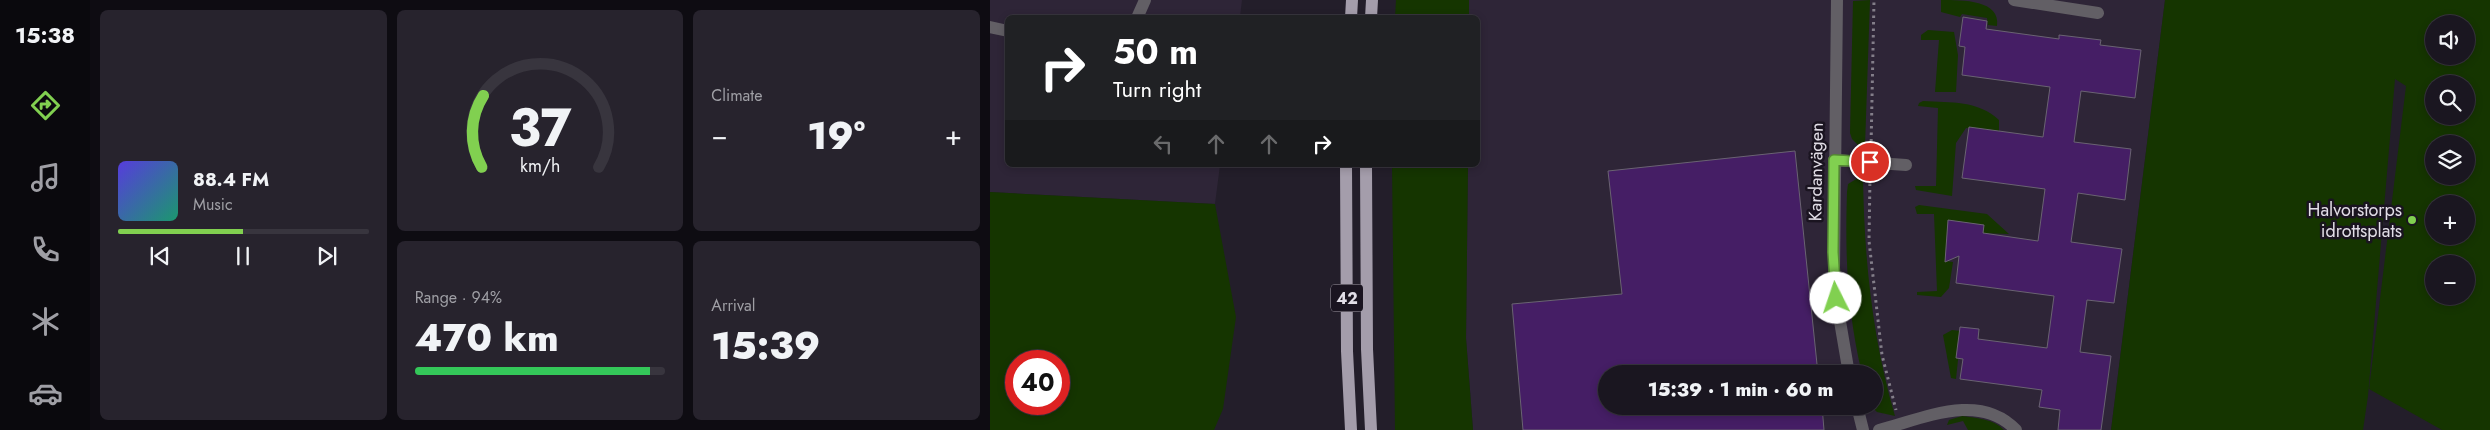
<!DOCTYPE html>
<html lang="en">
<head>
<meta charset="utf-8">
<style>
  :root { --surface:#1a1620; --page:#27232d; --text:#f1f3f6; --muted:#9f9fa5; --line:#38353e; --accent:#81d050 }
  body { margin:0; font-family:Jost,sans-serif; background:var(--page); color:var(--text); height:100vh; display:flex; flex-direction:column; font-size:19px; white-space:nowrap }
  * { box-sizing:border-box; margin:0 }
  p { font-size:16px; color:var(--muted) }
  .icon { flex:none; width:28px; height:28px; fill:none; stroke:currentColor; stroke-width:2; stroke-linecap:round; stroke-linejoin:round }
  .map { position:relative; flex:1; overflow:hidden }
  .sheet { display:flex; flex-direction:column; gap:10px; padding:10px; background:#0e0c12; width:900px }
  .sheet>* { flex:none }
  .banner { position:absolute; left:15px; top:15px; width:475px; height:152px; border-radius:8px; box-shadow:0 2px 8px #0003,0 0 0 1px var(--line); background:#202124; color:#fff; overflow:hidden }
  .fabs { position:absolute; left:1435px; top:15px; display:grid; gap:10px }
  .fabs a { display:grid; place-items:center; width:50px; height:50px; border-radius:50%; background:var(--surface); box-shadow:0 2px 8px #0003,0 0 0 1px var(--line); font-size:25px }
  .speed { position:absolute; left:15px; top:350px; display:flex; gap:10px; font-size:25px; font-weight:700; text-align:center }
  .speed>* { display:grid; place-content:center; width:65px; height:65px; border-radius:50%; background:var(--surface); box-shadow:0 2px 8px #0003,0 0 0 1px var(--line); line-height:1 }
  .speed .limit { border:8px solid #d22; background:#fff; color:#111 }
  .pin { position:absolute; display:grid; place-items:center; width:42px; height:42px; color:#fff; margin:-21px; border:2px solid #fff; border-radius:50%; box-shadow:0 1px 5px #0007 }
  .me { position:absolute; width:55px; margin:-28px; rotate:356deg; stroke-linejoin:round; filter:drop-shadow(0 0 4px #0008) }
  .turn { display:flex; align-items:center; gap:18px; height:105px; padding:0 25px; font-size:22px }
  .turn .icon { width:65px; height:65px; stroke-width:2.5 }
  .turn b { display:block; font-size:35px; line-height:42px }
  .lanes { display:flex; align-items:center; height:48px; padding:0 25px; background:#0003; justify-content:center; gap:25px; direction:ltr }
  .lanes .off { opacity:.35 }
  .big { font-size:38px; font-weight:800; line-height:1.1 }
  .sheet .card { flex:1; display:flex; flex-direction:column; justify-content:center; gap:8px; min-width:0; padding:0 18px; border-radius:8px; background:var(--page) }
  .sheet .dial { align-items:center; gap:0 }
  .dial svg { height:130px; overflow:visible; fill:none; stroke:var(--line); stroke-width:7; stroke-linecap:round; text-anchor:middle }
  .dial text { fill:var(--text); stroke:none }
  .song { display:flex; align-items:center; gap:15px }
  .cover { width:60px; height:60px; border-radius:8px; background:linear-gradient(135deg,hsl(250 70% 55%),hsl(160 70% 35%)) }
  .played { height:5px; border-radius:2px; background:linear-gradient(90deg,var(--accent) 50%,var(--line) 50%) }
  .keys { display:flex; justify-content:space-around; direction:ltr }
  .heat { display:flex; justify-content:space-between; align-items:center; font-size:28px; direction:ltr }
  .charge { height:8px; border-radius:4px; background:linear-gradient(90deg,#34c759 94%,var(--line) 0) }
  .sheet .tiles { flex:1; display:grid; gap:10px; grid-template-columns:repeat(3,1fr) }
  .card:first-child { grid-row:span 2 }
  .trip { position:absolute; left:608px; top:365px; width:285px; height:50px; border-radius:25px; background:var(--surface); box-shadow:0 2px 8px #0003,0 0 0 1px var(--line); font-weight:800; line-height:50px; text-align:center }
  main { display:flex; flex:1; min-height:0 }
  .tab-bar { display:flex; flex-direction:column; width:90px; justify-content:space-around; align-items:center; background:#0a090d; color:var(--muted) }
  .tab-bar .icon { width:35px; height:35px }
  .tab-bar .selected { color:var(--accent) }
  .tab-bar b { font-size:22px; color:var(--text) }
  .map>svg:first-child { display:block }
  .built { fill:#2e2537; fill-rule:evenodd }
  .green { fill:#153500; fill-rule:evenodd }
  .building { fill:#451e65; stroke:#6a6372 }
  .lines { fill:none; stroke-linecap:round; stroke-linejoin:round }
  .path { stroke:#837e89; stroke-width:3; stroke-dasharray:2.5 4; stroke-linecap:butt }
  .minor { stroke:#625f65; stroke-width:12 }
  .major { stroke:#a49dab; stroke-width:12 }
  .route-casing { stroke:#548734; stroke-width:12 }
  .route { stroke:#81d050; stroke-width:9 }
  .poi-dot { fill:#81d050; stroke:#1a1420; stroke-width:2 }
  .labels { text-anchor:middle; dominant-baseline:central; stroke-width:5; stroke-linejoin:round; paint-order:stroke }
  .shield { fill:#1a1420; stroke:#a6a1ab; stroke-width:1 }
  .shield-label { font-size:16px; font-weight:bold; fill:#e2dee7 }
  .street-label { font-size:18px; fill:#e2dee7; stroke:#1a1420 }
  .poi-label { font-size:18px; fill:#e2dee7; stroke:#1a1420; text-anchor:end }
</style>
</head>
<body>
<main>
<nav class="tab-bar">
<b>15:38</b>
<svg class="icon selected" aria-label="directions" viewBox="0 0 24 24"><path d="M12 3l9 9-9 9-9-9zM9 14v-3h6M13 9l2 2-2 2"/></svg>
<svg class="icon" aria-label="music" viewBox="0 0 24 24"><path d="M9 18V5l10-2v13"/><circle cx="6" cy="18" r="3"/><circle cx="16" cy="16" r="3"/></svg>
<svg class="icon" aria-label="phone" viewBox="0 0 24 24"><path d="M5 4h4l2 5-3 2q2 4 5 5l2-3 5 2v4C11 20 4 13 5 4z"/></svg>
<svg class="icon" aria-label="climate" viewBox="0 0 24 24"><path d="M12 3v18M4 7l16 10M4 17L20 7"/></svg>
<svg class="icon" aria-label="car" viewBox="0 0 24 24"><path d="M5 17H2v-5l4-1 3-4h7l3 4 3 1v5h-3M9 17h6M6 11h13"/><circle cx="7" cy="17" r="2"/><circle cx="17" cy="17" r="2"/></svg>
</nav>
<section class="sheet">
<div class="tiles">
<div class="card">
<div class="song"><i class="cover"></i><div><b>88.4 FM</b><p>Music</p></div></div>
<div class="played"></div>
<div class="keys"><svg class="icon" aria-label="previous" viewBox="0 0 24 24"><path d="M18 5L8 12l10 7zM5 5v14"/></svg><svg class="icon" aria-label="pause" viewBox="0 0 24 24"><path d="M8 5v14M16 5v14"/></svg><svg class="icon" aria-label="next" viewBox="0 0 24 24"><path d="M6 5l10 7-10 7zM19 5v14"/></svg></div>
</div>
<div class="card dial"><svg viewBox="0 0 100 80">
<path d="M14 69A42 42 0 1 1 86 69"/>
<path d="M14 69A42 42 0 0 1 15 25" stroke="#81d050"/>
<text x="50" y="56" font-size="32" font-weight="700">37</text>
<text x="50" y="72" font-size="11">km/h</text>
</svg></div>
<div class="card"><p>Climate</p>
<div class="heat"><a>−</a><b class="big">19°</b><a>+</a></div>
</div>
<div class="card"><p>Range · 94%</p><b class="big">470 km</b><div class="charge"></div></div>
<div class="card"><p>Arrival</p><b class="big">15:39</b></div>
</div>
</section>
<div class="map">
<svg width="1500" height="430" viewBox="0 0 1500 430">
  <rect width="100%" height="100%" fill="#231e2a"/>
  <!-- built -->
  <g class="built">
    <polygon points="0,0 252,0 250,17 18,18 18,165 230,165 225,204 0,192"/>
    <path d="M479,0H1175L1121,430H483L476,338L478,165H488V18L479,17ZM616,374H884V406H616Z"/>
  </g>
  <!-- green -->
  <g class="green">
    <polygon points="406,0 479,0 479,17 405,17"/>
    <polygon points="880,0 875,146 872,149 862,139 860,133 863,1"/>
    <path d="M951,0C973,0 1011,0 1007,26L998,25L997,18L972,14L970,17L951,12Z"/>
    <path d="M1175,0H1500V430H1452L1379,389L1416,86L1405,79L1378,396L1373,430H1121ZM1444,24H1476V56H1444ZM1444,84H1476V116H1444ZM1444,144H1476V176H1444ZM1444,204H1476V236H1444ZM1444,264H1476V296H1444Z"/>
    <polygon points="938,30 964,32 968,55 966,92 945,92 949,40 931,40 931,35"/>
    <path d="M933,101C961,103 988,100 1009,120V132L976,128L966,143L962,196L926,190L925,186H946L948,108L928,106L929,103Z"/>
    <polygon points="402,165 478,165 476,338 483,430 405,430"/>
    <path d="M873,175C874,257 882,337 905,416L887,412L881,406H884V374H872C857,310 855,257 857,192L858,184Z"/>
    <path d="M0,192L225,204L246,317L233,409L224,430H0ZM69,361V404H26V361Z"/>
    <polygon points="929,205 997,214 1019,234 992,233 988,225 959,220 955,261 963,262 959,288 951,297 927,295 927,292 947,291 944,214 927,214 925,207"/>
    <polygon points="962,330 971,331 966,379 961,378 953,335"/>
    <path d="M972,416C987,418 1004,419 1014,430H978L973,421L957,425L959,420Z"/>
  </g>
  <!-- building -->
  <g class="building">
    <polygon points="973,17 997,21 996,29 1069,39 1069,35 1111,40 1110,45 1151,50 1145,98 1091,91 1084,142 1141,149 1135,200 1088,193 1081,242 1132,249 1124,303 1097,300 1090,352 1121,356 1111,430 1068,430 1070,410 1049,407 1052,390 970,379 973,359 966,358 970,327 989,329 988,339 1057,348 1064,296 966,283 969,256 955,262 958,220 994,225 993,233 1048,241 1055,189 972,178 979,127 1053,137 1060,87 972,75 975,47 969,46"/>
    <polygon points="805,151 828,374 616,374 616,406 832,406 834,430 533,430 522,304 632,294 618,171"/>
  </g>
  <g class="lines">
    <!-- path -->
    <g class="path">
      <polyline points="881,148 884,0"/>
      <polyline points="880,177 879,241 892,355 906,410"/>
    </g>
    <!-- minor -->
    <g class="minor">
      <polyline points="847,0 844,270 846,298 859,374"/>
      <polyline points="1024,0 1108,13"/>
      <polyline points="147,18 155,0"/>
      <polyline points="0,27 18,31"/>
      <polyline points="844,160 916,165"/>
      <polyline points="867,406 873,430"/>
      <path d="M889,430C932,419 989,391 1026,430"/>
    </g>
    <!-- major -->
    <g class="major">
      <polyline points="361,18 362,0"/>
      <polyline points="381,18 382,0"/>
      <polyline points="356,165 357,351 361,430"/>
      <polyline points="376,165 377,349 381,430"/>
    </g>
  </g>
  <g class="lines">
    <!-- route casing -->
    <g class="route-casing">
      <polyline id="route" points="846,298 843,252 844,160 880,162"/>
    </g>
    <!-- route -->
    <use href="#route" class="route"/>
  </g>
  <!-- markers -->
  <circle class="poi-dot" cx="1422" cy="220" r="5"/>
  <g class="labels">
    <!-- shield labels -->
    <rect class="shield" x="341" y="284.5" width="32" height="27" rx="4"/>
    <g class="shield-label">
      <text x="357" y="298">42</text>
    </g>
    <!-- street labels -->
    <g class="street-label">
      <text transform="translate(826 172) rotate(-89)">Kardanvägen</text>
    </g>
    <!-- poi labels -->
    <g class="poi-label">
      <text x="1412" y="210">Halvorstorps<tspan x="1412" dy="21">idrottsplats</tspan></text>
    </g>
  </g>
</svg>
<div class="fabs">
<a><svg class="icon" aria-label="sound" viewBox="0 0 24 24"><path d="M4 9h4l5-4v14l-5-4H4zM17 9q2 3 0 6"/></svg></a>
<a><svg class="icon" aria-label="search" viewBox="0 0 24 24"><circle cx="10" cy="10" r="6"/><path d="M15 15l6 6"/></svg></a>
<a><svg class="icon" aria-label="layers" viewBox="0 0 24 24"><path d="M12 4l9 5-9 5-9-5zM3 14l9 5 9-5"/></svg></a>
<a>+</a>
<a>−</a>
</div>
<div class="speed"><div class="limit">40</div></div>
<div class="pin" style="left:880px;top:162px;background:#d93025"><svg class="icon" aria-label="arrive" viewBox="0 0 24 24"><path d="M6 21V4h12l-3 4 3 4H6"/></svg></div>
<svg class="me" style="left:846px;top:298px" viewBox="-20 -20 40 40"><circle r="19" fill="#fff"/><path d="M0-13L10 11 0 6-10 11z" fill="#81d050"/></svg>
<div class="trip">15:39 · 1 min · 60 m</div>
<div class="banner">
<div class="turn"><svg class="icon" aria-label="right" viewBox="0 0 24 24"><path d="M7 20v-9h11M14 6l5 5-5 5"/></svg><div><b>50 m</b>Turn right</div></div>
<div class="lanes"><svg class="icon off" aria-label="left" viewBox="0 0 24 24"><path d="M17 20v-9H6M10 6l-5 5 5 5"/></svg><svg class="icon off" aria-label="ahead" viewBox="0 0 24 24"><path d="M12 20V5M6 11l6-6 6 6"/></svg><svg class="icon off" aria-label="ahead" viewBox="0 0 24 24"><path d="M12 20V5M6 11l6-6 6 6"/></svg><svg class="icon" aria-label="right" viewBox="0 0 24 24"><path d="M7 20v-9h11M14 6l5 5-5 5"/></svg></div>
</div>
</div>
</main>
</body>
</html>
